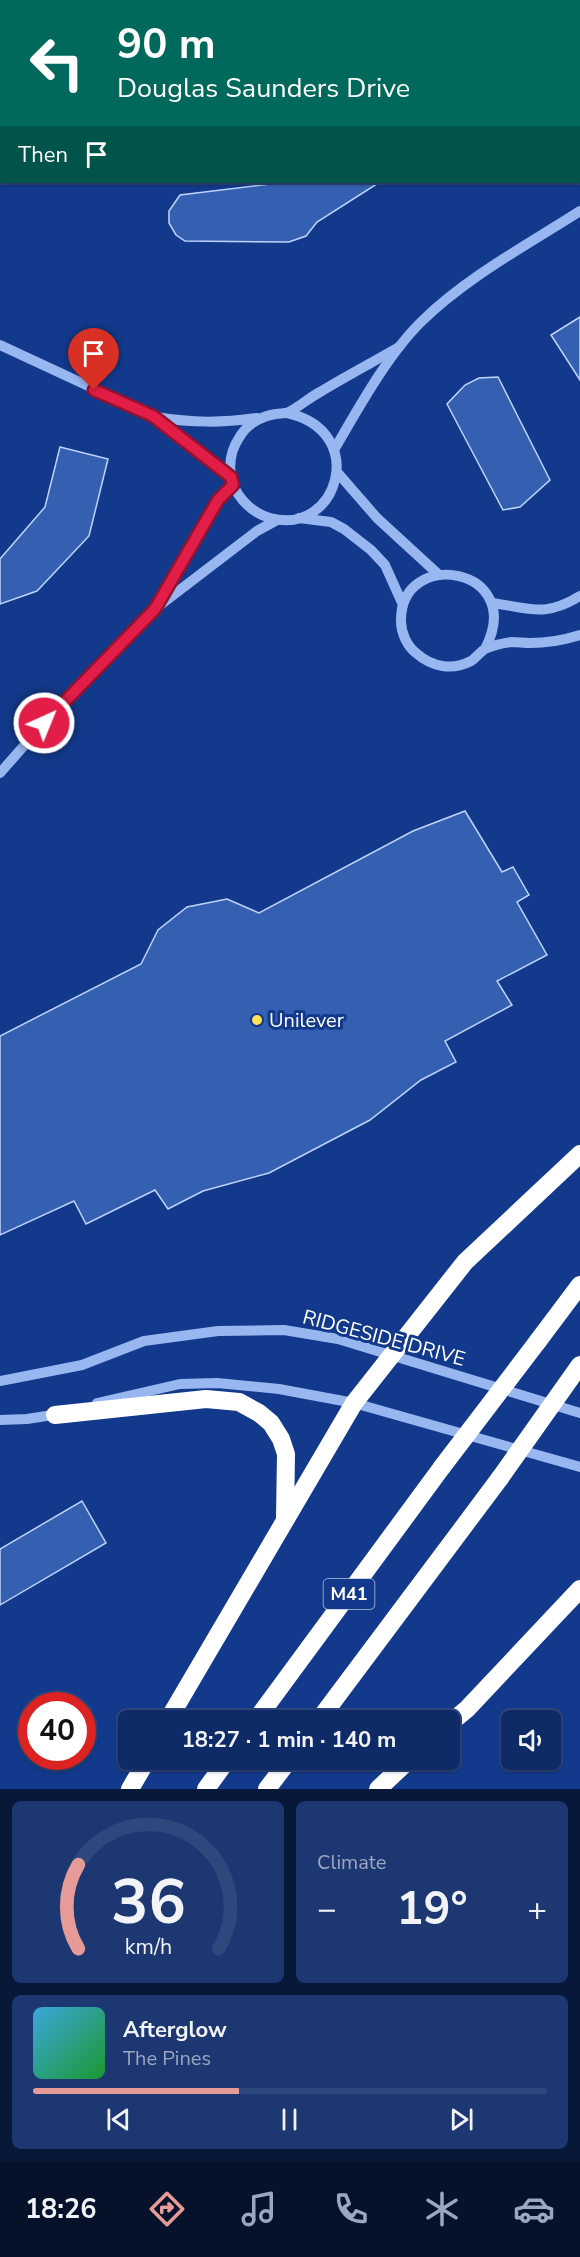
<!DOCTYPE html>
<html lang="en">
<head>
<meta charset="utf-8">
<style>
  :root { --surface:#0e2b68; --page:#1c3771; --text:#f1f3f6; --muted:#9ba7c0; --line:#2e477c; --accent:#e69b98 }
  body { margin:0; font-family:"Nunito Sans",sans-serif; background:var(--page); color:var(--text); height:100vh; display:flex; flex-direction:column; font-size:22px; white-space:nowrap }
  * { box-sizing:border-box; margin:0 }
  p { font-size:20px; color:var(--muted) }
  .icon { flex:none; width:33px; height:33px; fill:none; stroke:currentColor; stroke-width:2; stroke-linecap:round; stroke-linejoin:round }
  .map { position:relative; height:1789px; overflow:hidden }
  .side { display:flex; flex-direction:column; gap:12px; padding:12px; background:#081839; flex:1 }
  .side>* { flex:none }
  .hud { position:absolute; left:0px; top:0px; width:580px; height:183px; box-shadow:0 2px 4px #0004,0 0 0 2px var(--line); background:#00695c; color:#fff; overflow:hidden }
  .controls { position:absolute; left:501px; top:1710px; display:grid; gap:12px }
  .controls a { display:grid; place-items:center; width:60px; height:60px; border-radius:9px; background:var(--surface); box-shadow:0 2px 4px #0004,0 0 0 2px var(--line); font-size:30px }
  .speed { position:absolute; left:18px; top:1692px; display:flex; gap:12px; font-size:30px; font-weight:700; text-align:center }
  .speed>* { display:grid; place-content:center; width:78px; height:78px; border-radius:50%; background:var(--surface); box-shadow:0 2px 4px #0004,0 0 0 2px var(--line); line-height:1 }
  .speed .limit { border:9px solid #d22; background:#fff; color:#111 }
  .pin { position:absolute; display:grid; place-items:center; width:51px; height:51px; color:#fff; margin:-62px -26px; border-radius:50% 50% 50% 0; rotate:-45deg; box-shadow:0 0 6px #0007 }
  .pin .icon { rotate:45deg }
  .me { position:absolute; width:66px; margin:-33px; rotate:44deg; stroke-linejoin:round; filter:drop-shadow(0 0 4px #0008) }
  .turn { display:flex; align-items:center; gap:21px; height:126px; padding:0 18px; font-size:27px }
  .turn .icon { width:78px; height:78px; stroke-width:2.5 }
  .turn b { display:block; font-size:42px; line-height:51px }
  .then { display:flex; align-items:center; height:57px; padding:0 18px; background:#0003; gap:12px; font-size:22px }
  .big { font-size:45px; font-weight:700; line-height:1.1 }
  .side .widget { flex:1; display:flex; flex-direction:column; justify-content:center; gap:9px; min-width:0; padding:0 21px; border-radius:9px; background:var(--page) }
  .side .dial { align-items:center; gap:0 }
  .dial svg { height:156px; overflow:visible; fill:none; stroke:var(--line); stroke-width:7; stroke-linecap:round; text-anchor:middle }
  .dial text { fill:var(--text); stroke:none }
  .song { display:flex; align-items:center; gap:18px }
  .cover { width:72px; height:72px; border-radius:9px; background:linear-gradient(135deg,hsl(200 70% 55%),hsl(130 70% 35%)) }
  .played { height:6px; border-radius:3px; background:linear-gradient(90deg,var(--accent) 40%,var(--line) 40%) }
  .keys { display:flex; justify-content:space-around; direction:ltr }
  .heat { display:flex; justify-content:space-between; align-items:center; font-size:33px; direction:ltr }
  .side .tiles { flex:1; display:grid; gap:12px; grid-template-columns:1fr 1fr }
  .widget:last-child { grid-column:span 2 }
  .trip { position:absolute; left:118px; top:1710px; width:342px; height:60px; border-radius:9px; background:var(--surface); box-shadow:0 2px 4px #0004,0 0 0 2px var(--line); font-weight:700; line-height:60px; text-align:center }
  .tabs { display:flex; height:96px; justify-content:space-around; align-items:center; background:#06112a; color:var(--muted) }
  .tabs .icon { width:42px; height:42px }
  .tabs .current { color:var(--accent) }
  .tabs b { font-size:27px; color:var(--text) }
  .map>svg:first-child { display:block }
  .building { fill:#3560b2; stroke:#bfd4fc; stroke-width:1.5 }
  .lines { fill:none; stroke-linecap:round; stroke-linejoin:round }
  .minor { stroke:#98b7f1; stroke-width:10 }
  .highway { stroke:#fff; stroke-width:18 }
  .highway-bridge { stroke:#fff; stroke-width:18 }
  .route-casing { stroke:#92132f; stroke-width:15 }
  .route { stroke:#e11d48; stroke-width:10 }
  .poi-dot { fill:#ffe258; stroke:#12398b; stroke-width:2 }
  .labels { text-anchor:middle; dominant-baseline:central; stroke-width:6; stroke-linejoin:round; paint-order:stroke }
  .shield { fill:#12398b; stroke:#b8c4dc; stroke-width:1.5 }
  .shield-label { font-size:18px; font-weight:bold; fill:#fff }
  .poi-label { font-size:20px; fill:#fff; stroke:#12398b; text-anchor:start }
  .street-label { font-size:20px; fill:#fff; stroke:#12398b }
</style>
</head>
<body>
<div class="map">
<svg width="580" height="1789" viewBox="0 0 580 1789">
  <rect width="100%" height="100%" fill="#12398b"/>
  <!-- building -->
  <g class="building">
    <polygon points="287,182 380,182 317,222 306,236 289,242 185,241 176,235 169,223 169,211 180,195"/>
    <polygon points="580,317 580,380 551,335"/>
    <polygon points="498,377 550,480 520,507 503,510 447,404 465,385 479,378"/>
    <polygon points="60,447 108,459 89,536 37,591 0,604 0,559 45,507"/>
    <polygon points="465,811 502,872 513,867 529,895 517,902 547,955 497,981 512,1005 445,1041 456,1062 421,1080 370,1120 269,1173 203,1191 168,1209 155,1190 86,1224 74,1201 0,1235 0,1036 141,964 158,930 187,907 227,899 259,913 413,831"/>
    <polygon points="82,1501 106,1543 0,1605 0,1549"/>
  </g>
  <g class="lines">
    <!-- minor -->
    <g class="minor">
      <polyline points="442,0 443,2"/>
      <polyline points="461,2 463,0"/>
      <polyline points="0,112 2,111"/>
      <polyline points="0,153 2,153"/>
      <polyline points="0,345 153,416 231,477"/>
      <path d="M287,413C370,431 338,537 270,518C256,514 246,506 238,494C227,478 228,454 239,438C246,425 261,416 276,414C280,413 285,414 289,412C300,406 309,398 320,392C346,376 373,362 399,347"/>
      <path d="M156,417C193,423 221,423 257,418"/>
      <path d="M334,450C358,409 388,354 422,321C467,277 527,245 580,211"/>
      <polyline points="337,472 377,518 438,574"/>
      <polyline points="299,518 331,522 344,529 371,550 385,565 403,605"/>
      <polyline points="158,603 218,500 233,485"/>
      <path d="M492,603C530,608 544,618 580,596"/>
      <path d="M485,649C528,567 400,546 401,621C401,633 407,646 416,653C432,667 452,671 471,661C476,658 480,652 485,649C492,646 504,643 512,642C518,642 524,643 530,643C547,643 564,640 580,635"/>
      <polyline points="0,773 44,723 155,609 257,531 277,520"/>
      <polyline points="0,1381 82,1365 144,1341 218,1331 284,1330 338,1339 580,1413"/>
      <polyline points="97,1403 180,1384 217,1383 279,1389 354,1403 580,1467"/>
      <polyline points="0,1420 27,1419 59,1414"/>
    </g>
    <!-- highway -->
    <g class="highway">
      <polyline points="538,1341 580,1285"/>
      <polyline points="55,1415 206,1399 239,1402 259,1413 271,1423 281,1439 286,1454 285,1519"/>
      <polyline points="168,1720 354,1403 465,1262 580,1154"/>
      <polyline points="256,1720 442,1467"/>
      <polyline points="319,1720 500,1478"/>
      <polyline points="450,1723 467,1709 580,1589"/>
      <polyline points="130,1789 147,1760"/>
      <polyline points="206,1789 227,1760"/>
      <polyline points="267,1789 289,1760"/>
      <polyline points="378,1789 409,1760"/>
    </g>
    <!-- highway-bridge -->
    <g class="highway-bridge">
      <polyline points="442,1467 538,1341"/>
      <polyline points="500,1478 580,1365"/>
    </g>
  </g>
  <g class="lines">
    <!-- route casing -->
    <g class="route-casing">
      <polyline id="route" points="44,723 155,609 218,500 233,485 231,477 153,416 94,390"/>
    </g>
    <!-- route -->
    <use href="#route" class="route"/>
  </g>
  <!-- markers -->
  <circle class="poi-dot" cx="257" cy="1020" r="6"/>
  <g class="labels">
    <!-- shield labels -->
    <rect class="shield" x="323.5" y="1579" width="51" height="30" rx="4.5"/>
    <g class="shield-label">
      <text x="349" y="1594">M41</text>
    </g>
    <!-- poi labels -->
    <g class="poi-label">
      <text x="269" y="1020">Unilever</text>
    </g>
    <!-- street labels -->
    <g class="street-label">
      <text transform="translate(384 1338) rotate(15)">RIDGESIDE DRIVE</text>
    </g>
  </g>
</svg>
<div class="controls">
<a><svg class="icon" aria-label="sound" viewBox="0 0 24 24"><path d="M4 9h4l5-4v14l-5-4H4zM17 9q2 3 0 6"/></svg></a>
</div>
<div class="speed"><div class="limit">40</div></div>
<div class="pin" style="left:94px;top:390px;background:#d93025"><svg class="icon" aria-label="arrive" viewBox="0 0 24 24"><path d="M6 21V4h12l-3 4 3 4H6"/></svg></div>
<svg class="me" style="left:44px;top:723px" viewBox="-20 -20 40 40"><circle r="17" fill="#e11d48" stroke="#fff" stroke-width="3"/><path d="M0-11L8 9 0 5-8 9z" fill="#fff"/></svg>
<div class="trip">18:27 · 1 min · 140 m</div>
<div class="hud">
<div class="turn"><svg class="icon" aria-label="left" viewBox="0 0 24 24"><path d="M17 20v-9H6M10 6l-5 5 5 5"/></svg><div><b>90 m</b>Douglas Saunders Drive</div></div>
<div class="then">Then<svg class="icon" aria-label="arrive" viewBox="0 0 24 24"><path d="M6 21V4h12l-3 4 3 4H6"/></svg></div>
</div>
</div>
<section class="side">
<div class="tiles">
<div class="widget dial"><svg viewBox="0 0 100 80">
<path d="M14 69A42 42 0 1 1 86 69"/>
<path d="M14 69A42 42 0 0 1 14 26" stroke="#e69b98"/>
<text x="50" y="56" font-size="32" font-weight="700">36</text>
<text x="50" y="72" font-size="11">km/h</text>
</svg></div>
<div class="widget"><p>Climate</p>
<div class="heat"><a>−</a><b class="big">19°</b><a>+</a></div>
</div>
<div class="widget">
<div class="song"><i class="cover"></i><div><b>Afterglow</b><p>The Pines</p></div></div>
<div class="played"></div>
<div class="keys"><svg class="icon" aria-label="previous" viewBox="0 0 24 24"><path d="M18 5L8 12l10 7zM5 5v14"/></svg><svg class="icon" aria-label="pause" viewBox="0 0 24 24"><path d="M8 5v14M16 5v14"/></svg><svg class="icon" aria-label="next" viewBox="0 0 24 24"><path d="M6 5l10 7-10 7zM19 5v14"/></svg></div>
</div>
</div>
</section>
<nav class="tabs">
<b>18:26</b>
<svg class="icon current" aria-label="directions" viewBox="0 0 24 24"><path d="M12 3l9 9-9 9-9-9zM9 14v-3h6M13 9l2 2-2 2"/></svg>
<svg class="icon" aria-label="music" viewBox="0 0 24 24"><path d="M9 18V5l10-2v13"/><circle cx="6" cy="18" r="3"/><circle cx="16" cy="16" r="3"/></svg>
<svg class="icon" aria-label="phone" viewBox="0 0 24 24"><path d="M5 4h4l2 5-3 2q2 4 5 5l2-3 5 2v4C11 20 4 13 5 4z"/></svg>
<svg class="icon" aria-label="climate" viewBox="0 0 24 24"><path d="M12 3v18M4 7l16 10M4 17L20 7"/></svg>
<svg class="icon" aria-label="car" viewBox="0 0 24 24"><path d="M5 17H2v-5l4-1 3-4h7l3 4 3 1v5h-3M9 17h6M6 11h13"/><circle cx="7" cy="17" r="2"/><circle cx="17" cy="17" r="2"/></svg>
</nav>
</body>
</html>
